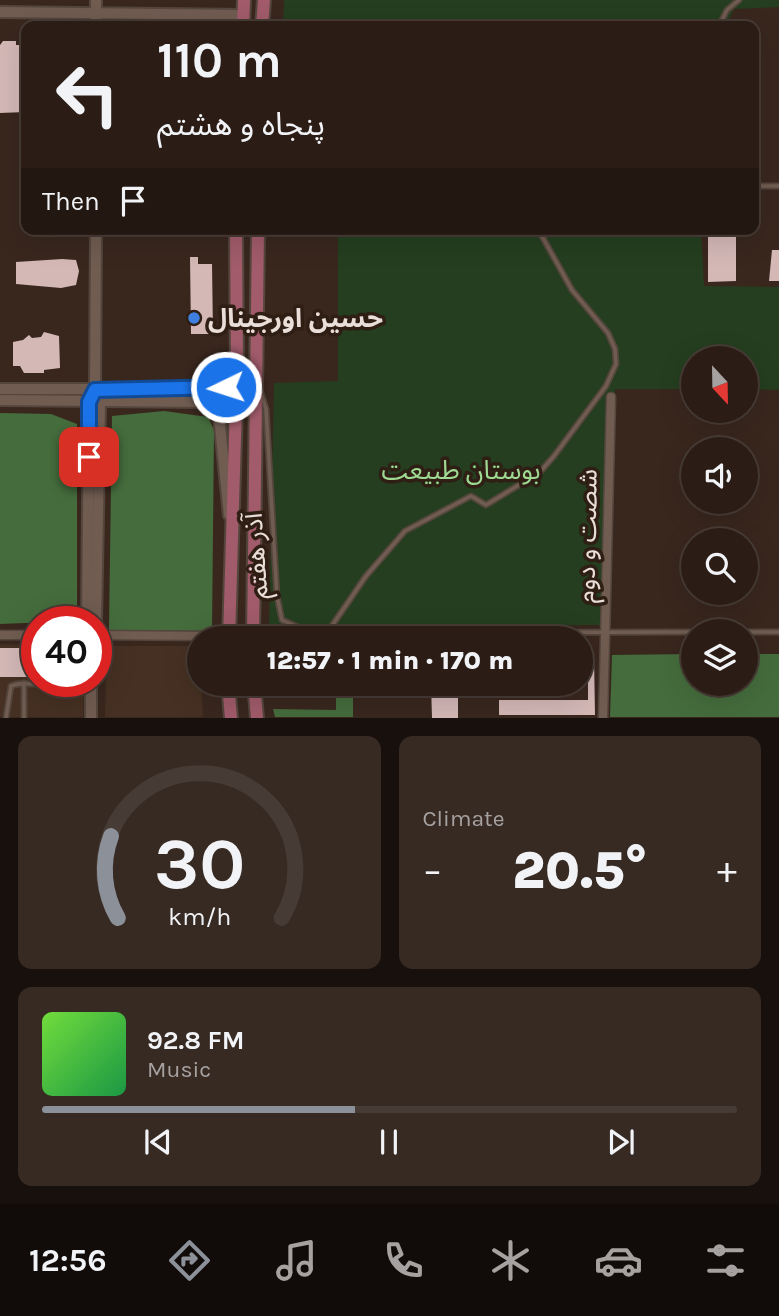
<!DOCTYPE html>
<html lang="en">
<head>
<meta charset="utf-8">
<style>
  :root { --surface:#2b1d16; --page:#372a23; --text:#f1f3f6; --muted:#a6a2a1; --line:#473b35; --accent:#8c9099 }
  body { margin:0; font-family:Karla,"Noto Sans Arabic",sans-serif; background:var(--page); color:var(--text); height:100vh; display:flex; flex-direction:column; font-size:26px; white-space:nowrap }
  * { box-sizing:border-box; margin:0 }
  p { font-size:23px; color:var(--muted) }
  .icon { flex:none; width:38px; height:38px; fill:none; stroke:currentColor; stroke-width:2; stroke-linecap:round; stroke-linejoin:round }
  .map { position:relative; height:718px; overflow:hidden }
  .panel { display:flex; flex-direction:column; gap:18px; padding:18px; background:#18100c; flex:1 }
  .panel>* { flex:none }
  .top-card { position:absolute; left:21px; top:21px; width:738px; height:214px; border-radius:14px; box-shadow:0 7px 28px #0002,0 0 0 2px var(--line); background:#2b1d16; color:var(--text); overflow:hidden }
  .needle { width:46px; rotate:158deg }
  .controls { position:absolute; left:681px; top:346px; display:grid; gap:14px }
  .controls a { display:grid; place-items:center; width:77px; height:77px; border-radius:50%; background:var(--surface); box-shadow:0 7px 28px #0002,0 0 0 2px var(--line); font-size:35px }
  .speed { position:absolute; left:21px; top:606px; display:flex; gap:14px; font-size:35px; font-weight:700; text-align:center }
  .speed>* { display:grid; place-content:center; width:91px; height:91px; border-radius:50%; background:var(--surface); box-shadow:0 7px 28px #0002,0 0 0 2px var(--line); line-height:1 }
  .speed .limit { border:10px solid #d22; background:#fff; color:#111 }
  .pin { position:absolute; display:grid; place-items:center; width:60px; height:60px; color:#fff; margin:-30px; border-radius:14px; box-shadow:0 4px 10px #0006 }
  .me { position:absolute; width:77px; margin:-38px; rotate:266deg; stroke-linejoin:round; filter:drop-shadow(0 0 5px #0008) }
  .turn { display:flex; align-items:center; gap:24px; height:147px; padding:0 21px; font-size:32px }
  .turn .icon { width:91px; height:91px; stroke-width:2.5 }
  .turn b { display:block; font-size:49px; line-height:60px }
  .then { display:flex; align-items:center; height:66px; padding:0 21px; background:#0003; gap:14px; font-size:26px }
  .big { font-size:52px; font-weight:800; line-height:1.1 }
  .panel .tile { flex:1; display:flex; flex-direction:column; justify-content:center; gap:10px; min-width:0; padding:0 24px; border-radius:14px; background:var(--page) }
  .panel .dial { align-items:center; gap:0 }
  .dial svg { height:182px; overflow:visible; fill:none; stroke:var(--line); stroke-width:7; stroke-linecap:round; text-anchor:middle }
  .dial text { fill:var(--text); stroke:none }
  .song { display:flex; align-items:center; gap:21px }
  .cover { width:84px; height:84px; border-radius:10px; background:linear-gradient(135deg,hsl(100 70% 55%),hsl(140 70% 35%)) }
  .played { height:7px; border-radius:4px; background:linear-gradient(90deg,var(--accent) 45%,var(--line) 45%) }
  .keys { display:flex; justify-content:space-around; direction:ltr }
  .heat { display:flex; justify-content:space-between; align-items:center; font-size:38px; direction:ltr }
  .panel .tiles { flex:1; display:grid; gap:18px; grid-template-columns:1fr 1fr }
  .tile:last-child { grid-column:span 2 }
  .trip { position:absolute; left:187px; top:626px; width:406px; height:70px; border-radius:35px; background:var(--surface); box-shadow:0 7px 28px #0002,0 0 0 2px var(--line); font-weight:800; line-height:70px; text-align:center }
  .tabs { display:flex; height:112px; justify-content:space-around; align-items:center; background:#110c09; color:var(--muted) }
  .tabs .icon { width:49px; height:49px }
  .tabs .on { color:var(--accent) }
  .tabs b { font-size:32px; color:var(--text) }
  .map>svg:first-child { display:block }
  .built { fill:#463023 }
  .green { fill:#243e1f }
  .forest { fill:#456c3d }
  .building { fill:#d3b8b6 }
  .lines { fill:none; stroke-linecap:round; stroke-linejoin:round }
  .lane-casing { stroke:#54463d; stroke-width:7 }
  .street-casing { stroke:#54463d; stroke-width:11 }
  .secondary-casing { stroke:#54463d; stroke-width:14 }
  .primary-casing { stroke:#54463d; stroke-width:16 }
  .lane { stroke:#705c51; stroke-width:3.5 }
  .street { stroke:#705c51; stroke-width:8 }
  .secondary { stroke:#705c51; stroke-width:10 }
  .primary { stroke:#a15b6a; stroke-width:12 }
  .route-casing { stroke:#114b97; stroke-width:18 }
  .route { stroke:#1a73e8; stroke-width:12 }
  .shop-dot { fill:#3f7fe0; stroke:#2e1e14; stroke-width:2.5 }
  .labels { text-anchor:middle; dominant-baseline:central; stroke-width:7; stroke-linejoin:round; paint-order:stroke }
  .poi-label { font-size:26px; font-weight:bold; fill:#eaded8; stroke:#2e1e14; text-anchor:start }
  .park-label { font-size:26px; fill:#9fda93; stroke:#2e1e14 }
  .street-label { font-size:26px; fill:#eaded8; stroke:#2e1e14 }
</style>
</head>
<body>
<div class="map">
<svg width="779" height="718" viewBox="0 0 779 718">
  <rect width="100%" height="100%" fill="#39271e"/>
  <!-- built -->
  <g class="built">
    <polygon points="0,644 37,645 37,681 84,681 83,717 0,717"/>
    <polygon points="107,646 199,646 203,717 105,717"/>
  </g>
  <!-- green -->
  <g class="green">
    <polygon points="284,0 779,0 779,7 734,9 726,26 283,26"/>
    <polygon points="338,229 701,229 704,286 779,287 779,390 746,389 746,359 693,359 693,389 615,389 611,625 269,626 274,383 338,381"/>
  </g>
  <!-- forest -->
  <g class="forest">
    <polygon points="164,411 208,417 214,430 212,631 109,630 112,416"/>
    <polygon points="0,413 51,414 77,424 77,621 0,624"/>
    <polygon points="693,654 693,684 746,684 746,654 779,654 779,717 610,717 612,655"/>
    <polygon points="336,684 353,684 353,717 275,717 273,709 336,710"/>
  </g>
  <!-- building -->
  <g class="building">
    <polygon points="3,41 16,41 16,45 26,45 26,112 0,113 0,45"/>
    <polygon points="708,229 736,229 736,281 708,282"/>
    <polygon points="772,250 779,250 779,281 769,281"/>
    <polygon points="190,257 198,257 198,264 212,264 213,334 191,334"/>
    <polygon points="62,259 76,260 79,271 76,285 61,288 16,284 16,262"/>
    <polygon points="44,332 59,336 60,368 44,370 44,373 24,373 20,366 13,366 13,342 23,340 29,335 32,338 41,337"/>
    <rect x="0" y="648" width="37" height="29"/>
    <polygon points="581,657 594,657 595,715 499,715 499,700 588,700 588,672 581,672"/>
    <polygon points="431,684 458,684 458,718 432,718"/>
  </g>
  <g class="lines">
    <!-- lane casing -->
    <g class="lane-casing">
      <g id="lane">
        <polyline points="719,26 727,10 739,0"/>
        <polyline points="754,186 779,186"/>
        <polyline points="261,393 266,409 277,596 282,620 309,632 327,633 693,632"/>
        <polyline points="746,632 779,632"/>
        <polyline points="327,633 366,576 405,531 471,496 486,505 540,472 554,456 606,386 616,364 615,349 608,333 572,290 538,229"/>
        <path d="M6,718L11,686C27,679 44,690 60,681"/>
        <polyline points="24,718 24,683"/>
      </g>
    </g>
    <!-- street casing -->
    <g class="street-casing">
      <g id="street">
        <polyline points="0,635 37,635"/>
        <polyline points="96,635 210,636"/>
        <polyline points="603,718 611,397"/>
      </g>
    </g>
    <!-- secondary casing -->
    <g class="secondary-casing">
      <g id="secondary">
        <polyline points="0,12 243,15"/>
        <polyline points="96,26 96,0"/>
        <polyline points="96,229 95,390 100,402 96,622"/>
        <polyline points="0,389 218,389 226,387 237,370"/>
        <polyline points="0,400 206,402 219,416 229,515"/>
        <polyline points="87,621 89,403 92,396"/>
        <polyline points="91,718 91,681"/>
      </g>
    </g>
    <!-- primary casing -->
    <g class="primary-casing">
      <g id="primary">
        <polyline points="243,26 244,0"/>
        <polyline points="262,26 264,0"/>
        <polyline points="229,639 237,370 236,229"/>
        <polyline points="253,639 258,229"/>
        <polyline points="228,684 231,718"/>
        <polyline points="254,684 257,718"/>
      </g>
    </g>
    <!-- lane -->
    <use href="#lane" class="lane"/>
    <!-- street -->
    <use href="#street" class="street"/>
    <!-- secondary -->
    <use href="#secondary" class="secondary"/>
    <!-- primary -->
    <use href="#primary" class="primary"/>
  </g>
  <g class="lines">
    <!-- route casing -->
    <g class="route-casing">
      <polyline id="route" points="89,457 89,402 95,390 226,387"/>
    </g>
    <!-- route -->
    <use href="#route" class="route"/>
  </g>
  <!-- markers -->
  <circle class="shop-dot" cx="194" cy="318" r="7"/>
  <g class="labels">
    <!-- poi labels -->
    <g class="poi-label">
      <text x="208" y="318">حسین اورجینال</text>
    </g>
    <!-- park labels -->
    <g class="park-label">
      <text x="461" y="470">بوستان طبیعت</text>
    </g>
    <!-- street labels -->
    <g class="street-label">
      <text transform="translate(587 536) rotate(-89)">شصت و دوم</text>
      <text transform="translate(256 556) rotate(-94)">آذر هفتم</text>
    </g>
  </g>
</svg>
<div class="controls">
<a><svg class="needle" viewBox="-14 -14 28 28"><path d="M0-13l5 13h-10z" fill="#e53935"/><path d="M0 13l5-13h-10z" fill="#a6a2a1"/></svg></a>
<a><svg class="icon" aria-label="sound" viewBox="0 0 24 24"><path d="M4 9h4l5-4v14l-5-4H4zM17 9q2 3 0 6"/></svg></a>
<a><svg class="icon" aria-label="search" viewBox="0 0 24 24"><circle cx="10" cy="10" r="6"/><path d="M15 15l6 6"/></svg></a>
<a><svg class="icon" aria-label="layers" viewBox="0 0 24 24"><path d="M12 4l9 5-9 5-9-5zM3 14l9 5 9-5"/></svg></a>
</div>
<div class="speed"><div class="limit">40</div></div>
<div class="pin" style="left:89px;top:457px;background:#d93025"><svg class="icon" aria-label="arrive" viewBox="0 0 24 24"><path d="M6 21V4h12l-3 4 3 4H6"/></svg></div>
<svg class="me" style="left:226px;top:387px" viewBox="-20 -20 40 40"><circle r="17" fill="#1a73e8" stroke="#fff" stroke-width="3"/><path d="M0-11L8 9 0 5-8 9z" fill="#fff"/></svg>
<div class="trip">12:57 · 1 min · 170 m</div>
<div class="top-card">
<div class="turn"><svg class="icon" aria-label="left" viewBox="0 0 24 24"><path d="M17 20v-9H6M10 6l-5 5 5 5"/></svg><div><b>110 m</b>پنجاه و هشتم</div></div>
<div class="then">Then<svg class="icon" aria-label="arrive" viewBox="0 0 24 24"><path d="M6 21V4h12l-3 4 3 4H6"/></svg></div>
</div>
</div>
<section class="panel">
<div class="tiles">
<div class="tile dial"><svg viewBox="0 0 100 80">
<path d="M14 69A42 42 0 1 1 86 69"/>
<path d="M14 69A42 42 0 0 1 11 33" stroke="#8c9099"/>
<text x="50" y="56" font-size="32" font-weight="700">30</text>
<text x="50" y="72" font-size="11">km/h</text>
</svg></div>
<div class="tile"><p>Climate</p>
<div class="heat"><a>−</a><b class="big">20.5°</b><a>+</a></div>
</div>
<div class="tile">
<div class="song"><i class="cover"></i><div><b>92.8 FM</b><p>Music</p></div></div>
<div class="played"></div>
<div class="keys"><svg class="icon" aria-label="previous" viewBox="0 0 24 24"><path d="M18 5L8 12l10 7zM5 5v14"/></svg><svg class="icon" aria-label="pause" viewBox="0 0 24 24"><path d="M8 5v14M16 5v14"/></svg><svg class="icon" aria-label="next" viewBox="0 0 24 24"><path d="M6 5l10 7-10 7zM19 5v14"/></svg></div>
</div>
</div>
</section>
<nav class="tabs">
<b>12:56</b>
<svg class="icon on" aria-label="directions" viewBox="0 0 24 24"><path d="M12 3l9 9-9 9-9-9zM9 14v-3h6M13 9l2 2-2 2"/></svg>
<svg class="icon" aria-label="music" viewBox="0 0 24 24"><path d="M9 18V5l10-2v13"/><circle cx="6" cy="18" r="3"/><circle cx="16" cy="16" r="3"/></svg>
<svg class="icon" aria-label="phone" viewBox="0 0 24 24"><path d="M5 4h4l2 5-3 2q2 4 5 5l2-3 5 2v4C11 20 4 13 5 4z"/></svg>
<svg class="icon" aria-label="climate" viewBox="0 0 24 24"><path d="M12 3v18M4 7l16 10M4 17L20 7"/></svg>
<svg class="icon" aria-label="car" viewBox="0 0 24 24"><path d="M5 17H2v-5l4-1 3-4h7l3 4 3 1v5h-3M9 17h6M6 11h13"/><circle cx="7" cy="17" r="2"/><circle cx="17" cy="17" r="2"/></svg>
<svg class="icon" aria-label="filters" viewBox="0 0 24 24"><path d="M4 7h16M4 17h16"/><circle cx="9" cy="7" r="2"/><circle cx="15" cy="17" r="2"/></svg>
</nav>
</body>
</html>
